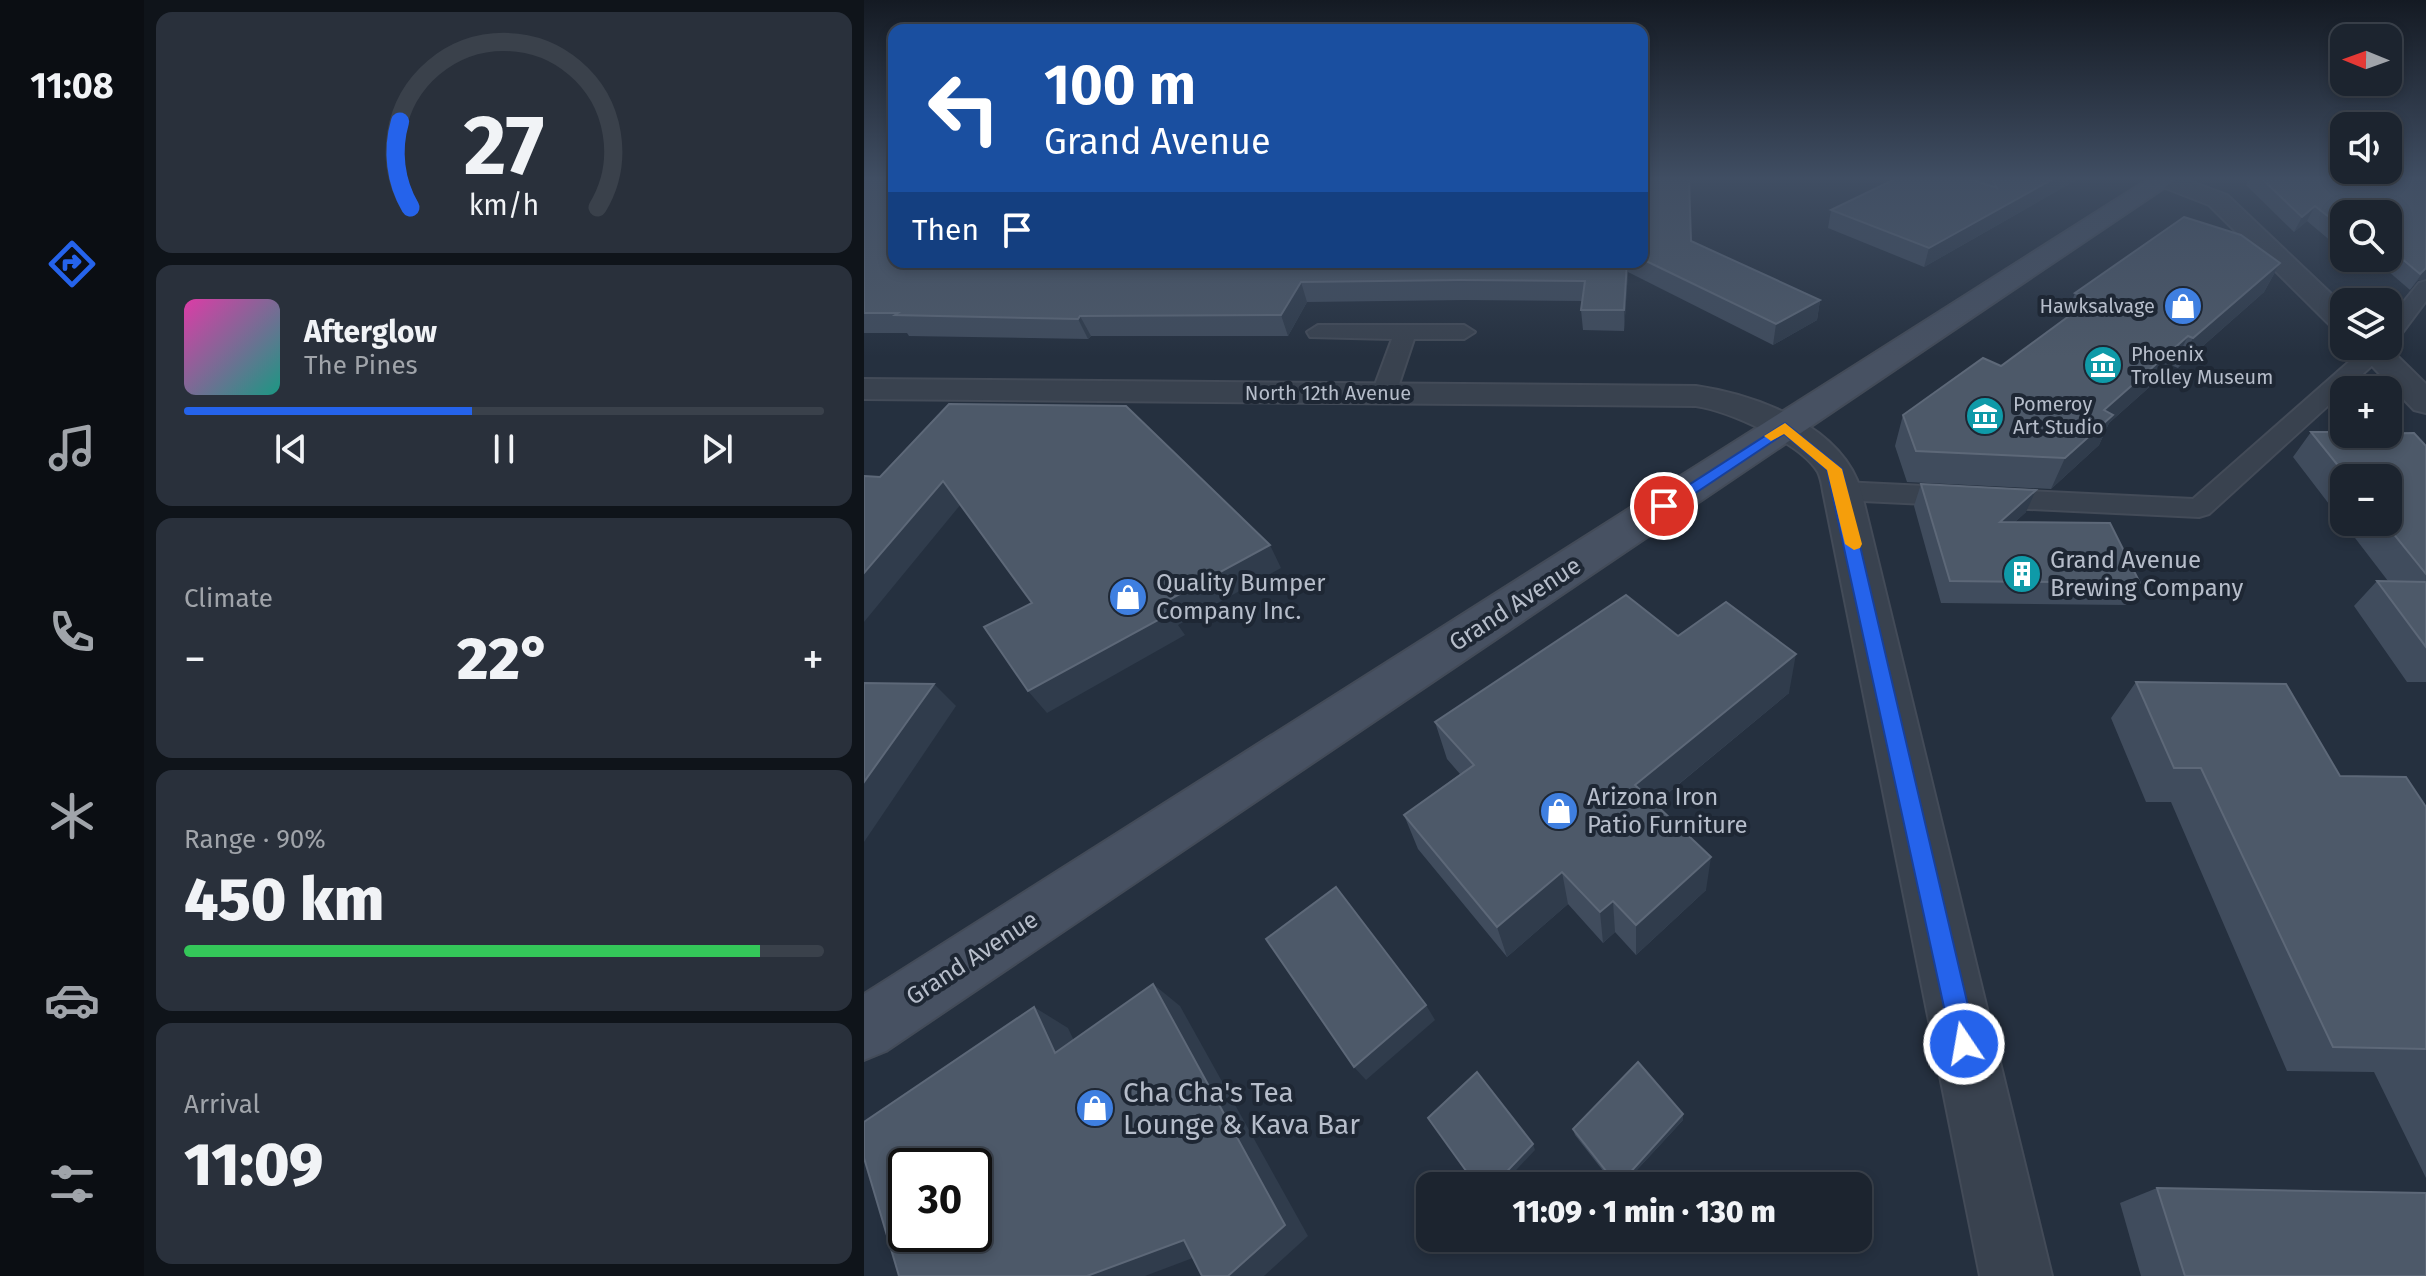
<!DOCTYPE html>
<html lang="en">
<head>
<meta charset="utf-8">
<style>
  :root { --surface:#1c242f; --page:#29303b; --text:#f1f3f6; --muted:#a0a4aa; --line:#3a414b; --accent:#2563eb }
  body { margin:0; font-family:"Fira Sans",sans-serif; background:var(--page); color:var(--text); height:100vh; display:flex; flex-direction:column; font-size:30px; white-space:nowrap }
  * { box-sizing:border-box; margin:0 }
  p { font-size:26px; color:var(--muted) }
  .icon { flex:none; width:44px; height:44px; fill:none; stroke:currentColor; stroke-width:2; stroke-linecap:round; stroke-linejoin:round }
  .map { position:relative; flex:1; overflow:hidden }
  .side { display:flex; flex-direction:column; gap:12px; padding:12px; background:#0f141a; width:720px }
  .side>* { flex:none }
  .hud { position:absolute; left:24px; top:24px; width:760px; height:244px; border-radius:16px; box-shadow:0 4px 12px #0003,0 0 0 2px var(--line); background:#1a4fa0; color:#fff; overflow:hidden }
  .needle { width:52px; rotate:271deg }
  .controls { position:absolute; left:1466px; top:24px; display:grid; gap:16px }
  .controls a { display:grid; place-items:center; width:72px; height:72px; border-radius:16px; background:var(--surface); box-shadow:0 4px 12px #0003,0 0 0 2px var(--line); font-size:40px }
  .speed { position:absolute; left:24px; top:1148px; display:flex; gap:16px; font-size:40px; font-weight:700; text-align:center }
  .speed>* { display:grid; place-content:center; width:104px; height:104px; border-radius:50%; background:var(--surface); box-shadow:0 4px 12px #0003,0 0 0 2px var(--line); line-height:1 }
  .speed .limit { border:4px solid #111; border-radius:12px; background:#fff; color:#111 }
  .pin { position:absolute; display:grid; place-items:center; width:68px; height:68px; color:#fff; margin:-34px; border:4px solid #fff; border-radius:50%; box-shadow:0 2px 8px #0007 }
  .me { position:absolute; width:88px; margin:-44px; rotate:348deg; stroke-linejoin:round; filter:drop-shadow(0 0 6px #0008) }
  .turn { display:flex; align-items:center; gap:28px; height:168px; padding:0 24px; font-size:36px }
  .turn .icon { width:104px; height:104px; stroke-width:2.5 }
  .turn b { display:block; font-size:56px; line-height:68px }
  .then { display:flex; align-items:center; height:76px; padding:0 24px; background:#0003; gap:16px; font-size:30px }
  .big { font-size:60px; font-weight:800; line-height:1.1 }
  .side .card { flex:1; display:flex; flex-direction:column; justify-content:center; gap:12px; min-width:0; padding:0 28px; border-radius:16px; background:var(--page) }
  .side .dial { align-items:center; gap:0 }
  .dial svg { height:208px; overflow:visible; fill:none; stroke:var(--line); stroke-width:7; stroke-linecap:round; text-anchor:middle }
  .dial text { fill:var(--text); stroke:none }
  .song { display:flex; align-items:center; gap:24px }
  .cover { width:96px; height:96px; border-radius:12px; background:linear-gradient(135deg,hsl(320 70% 55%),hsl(170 70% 35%)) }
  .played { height:8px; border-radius:4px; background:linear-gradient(90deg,var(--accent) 45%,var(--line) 45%) }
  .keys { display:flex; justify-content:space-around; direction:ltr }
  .heat { display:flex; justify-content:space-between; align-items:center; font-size:44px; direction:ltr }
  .charge { height:12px; border-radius:6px; background:linear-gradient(90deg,#34c759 90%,var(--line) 0) }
  .trip { position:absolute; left:552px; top:1172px; width:456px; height:80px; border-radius:16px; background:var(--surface); box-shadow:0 4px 12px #0003,0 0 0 2px var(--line); font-weight:800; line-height:80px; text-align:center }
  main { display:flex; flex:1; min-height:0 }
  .dock { display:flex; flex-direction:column; width:144px; justify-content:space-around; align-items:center; background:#0b0e13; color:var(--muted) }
  .dock .icon { width:56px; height:56px }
  .dock .selected { color:var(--accent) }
  .dock b { font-size:36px; color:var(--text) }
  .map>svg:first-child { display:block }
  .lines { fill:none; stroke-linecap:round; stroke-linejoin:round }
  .service-casing { stroke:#434b58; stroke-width:4 }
  .minor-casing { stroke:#434b58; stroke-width:4 }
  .secondary-casing { stroke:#434b58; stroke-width:4 }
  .service { fill:#39424f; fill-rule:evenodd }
  .minor { fill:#39424f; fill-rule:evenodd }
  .secondary { fill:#475162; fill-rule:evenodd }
  .wall { fill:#404c5d; fill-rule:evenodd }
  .shaded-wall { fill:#303c4c }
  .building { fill:#4d5969; stroke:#5d6878; stroke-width:2; fill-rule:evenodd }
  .route { fill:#2563eb; stroke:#184099; stroke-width:2 }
  .slow { fill:#f59e0b }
  .labels { text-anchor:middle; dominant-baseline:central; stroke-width:8; stroke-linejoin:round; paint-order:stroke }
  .far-poi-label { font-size:20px; fill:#b6bdca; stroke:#1e2734; text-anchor:start }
  .far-street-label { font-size:20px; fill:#b6bdca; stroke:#1e2734 }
  .poi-label { font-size:24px; fill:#b6bdca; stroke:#1e2734; text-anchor:start }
  .street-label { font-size:24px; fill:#b6bdca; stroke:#1e2734 }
  .near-poi-label { font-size:28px; fill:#b6bdca; stroke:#1e2734; text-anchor:start }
</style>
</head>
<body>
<main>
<nav class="dock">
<b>11:08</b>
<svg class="icon selected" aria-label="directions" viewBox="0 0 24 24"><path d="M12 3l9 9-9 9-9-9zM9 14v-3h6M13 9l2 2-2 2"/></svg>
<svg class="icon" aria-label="music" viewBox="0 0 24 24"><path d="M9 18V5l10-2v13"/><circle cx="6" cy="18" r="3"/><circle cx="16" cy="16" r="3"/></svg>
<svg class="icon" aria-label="phone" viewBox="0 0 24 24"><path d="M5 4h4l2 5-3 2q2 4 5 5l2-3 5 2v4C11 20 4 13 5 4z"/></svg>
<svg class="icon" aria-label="climate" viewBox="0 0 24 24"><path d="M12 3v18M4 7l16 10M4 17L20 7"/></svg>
<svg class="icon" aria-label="car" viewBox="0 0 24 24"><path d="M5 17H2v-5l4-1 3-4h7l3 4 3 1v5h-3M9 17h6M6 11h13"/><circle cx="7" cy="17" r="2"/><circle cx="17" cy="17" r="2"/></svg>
<svg class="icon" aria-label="filters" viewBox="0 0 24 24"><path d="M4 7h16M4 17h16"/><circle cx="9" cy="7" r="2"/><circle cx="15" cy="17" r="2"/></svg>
</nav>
<section class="side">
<div class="card dial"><svg viewBox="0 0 100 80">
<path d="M14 69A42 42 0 1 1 86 69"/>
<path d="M14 69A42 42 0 0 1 10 36" stroke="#2563eb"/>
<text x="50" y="56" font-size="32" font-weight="700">27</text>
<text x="50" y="72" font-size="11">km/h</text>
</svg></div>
<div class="card">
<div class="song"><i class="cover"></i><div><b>Afterglow</b><p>The Pines</p></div></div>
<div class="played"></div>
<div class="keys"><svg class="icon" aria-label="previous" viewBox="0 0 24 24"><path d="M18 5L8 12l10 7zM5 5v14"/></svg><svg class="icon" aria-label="pause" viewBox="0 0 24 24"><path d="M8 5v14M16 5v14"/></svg><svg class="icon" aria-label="next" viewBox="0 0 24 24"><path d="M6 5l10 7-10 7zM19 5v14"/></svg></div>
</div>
<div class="card"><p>Climate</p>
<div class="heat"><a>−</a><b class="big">22°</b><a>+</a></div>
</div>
<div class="card"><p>Range · 90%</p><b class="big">450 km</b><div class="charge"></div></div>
<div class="card"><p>Arrival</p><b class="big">11:09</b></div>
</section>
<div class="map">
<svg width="1562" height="1276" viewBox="0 0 1562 1276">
  <rect width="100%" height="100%" fill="#25303f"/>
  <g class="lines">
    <!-- service casing -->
    <g class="service-casing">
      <g id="service">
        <polygon points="1562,281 1562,301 1532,341 1525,342 1527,346 1524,351 1345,514 1335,517 978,500 968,497 964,491 968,485 978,482 1329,499 1503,346 1524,346 1524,321 1555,283"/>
        <polygon points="454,325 600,325 611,332 600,339 550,339 532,393 529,398 511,398 508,393 528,339 446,337 443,332"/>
      </g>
    </g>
    <!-- minor casing -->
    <g class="minor-casing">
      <g id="minor">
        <polygon points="1287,179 1320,179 1363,195 1480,306 1480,331 1469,328 1345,205 1291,184"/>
        <polygon points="1489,346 1523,346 1562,384 1562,413 1550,410"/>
        <path d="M0,379L832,386C893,395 978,426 997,491L1188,1276H1116L959,491C958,485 957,478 954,472C937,443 865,411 832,406L0,399Z"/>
      </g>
    </g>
    <!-- secondary casing -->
    <g class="secondary-casing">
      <polygon id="secondary" points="1285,179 1313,179 22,1051 0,1060 0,994"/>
    </g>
    <!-- service -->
    <use href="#service" class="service"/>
    <!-- minor -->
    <use href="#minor" class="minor"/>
    <!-- secondary -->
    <use href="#secondary" class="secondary"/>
  </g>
  <!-- wall -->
  <g class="wall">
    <polygon points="0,179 30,262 778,262 778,179 827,241 956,300 953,320 909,345 764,272 760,331 719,330 717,310 719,301 600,300 443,302 424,336 227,336 224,339 45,336 43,333 0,333"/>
    <polygon points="1112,179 1214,179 1060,267 964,228 967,210 1114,181"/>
    <polygon points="1385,179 1562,179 1562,279 1554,280 1546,290 1509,258 1524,258 1524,214 1480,214 1480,247 1474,247 1443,221 1430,232 1382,185"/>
    <polygon points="1416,263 1400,292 1314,368 1309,366 1245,423 1235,445 1187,489 1043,482 1031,446 1039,415 1137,366 1202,318 1211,293"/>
    <path d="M1447,432L1562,446V682H1543L1490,606L1513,581H1524L1429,457ZM1480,478H1524V522H1480Z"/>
    <polygon points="1057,484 1162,512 1151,522 1276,583 1262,605 1077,603 1050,506"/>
    <polygon points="814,636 925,693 791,804 842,890 772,955 751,932 739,943 704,904 643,957 554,849 540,815 596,774 583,759 571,722"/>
    <polygon points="1272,682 1476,776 1562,807 1562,1178 1510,1072 1423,1071 1307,802 1282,802 1247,718"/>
    <polygon points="819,1120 758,1186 751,1186 711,1135 709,1129"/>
    <polygon points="1293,1188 1562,1276 1277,1276 1256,1203"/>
  </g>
  <!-- shaded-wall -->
  <g class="shaded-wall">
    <polygon points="1189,179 1214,179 1060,267 1065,248"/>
    <polygon points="1451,206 1443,221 1430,232 1438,217"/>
    <polygon points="763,262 764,272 760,331 760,310"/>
    <polygon points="1416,263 1400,292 1314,368 1329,338"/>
    <polygon points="1562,268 1562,279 1554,280 1546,290"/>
    <polygon points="437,282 443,302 424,336 417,315"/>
    <polygon points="956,300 953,320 909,345 912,324"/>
    <polygon points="216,316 227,336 224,339 214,319"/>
    <polygon points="1324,336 1309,366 1245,423 1235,445 1187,489 1201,458 1240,410"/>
    <polygon points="79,481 97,504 0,622 0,573"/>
    <polygon points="1172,490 1162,512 1127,544 1136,522"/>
    <polygon points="406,545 417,568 314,625 321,635 183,713 164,691 299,603"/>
    <polygon points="932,654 925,693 771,820 771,785"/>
    <polygon points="70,684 92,706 0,842 0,782"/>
    <polygon points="847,857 842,890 772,955 772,925"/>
    <polygon points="698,872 704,904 643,957 633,927"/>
    <polygon points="749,901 751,932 739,943 736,912"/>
    <polygon points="289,984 316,1006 444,1236 400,1276 364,1276"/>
    <polygon points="562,1005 571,1020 502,1080 490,1067"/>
    <polygon points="170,1007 204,1028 225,1073 191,1053"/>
    <polygon points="819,1114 819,1120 758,1186 754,1186"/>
    <polygon points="669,1144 671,1150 637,1186 629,1186"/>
    <polygon points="320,1240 350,1250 281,1276 223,1276"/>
  </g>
  <!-- building -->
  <g class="building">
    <polygon points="0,179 30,179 30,262 763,262 760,310 717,310 721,281 596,280 437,282 417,315 216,316 214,319 31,315 34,313 0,313"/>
    <polygon points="778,179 825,179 827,241 956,300 912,324 778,259"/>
    <polygon points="1031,179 1106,179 1133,188 1128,179 1189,179 1065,248 967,210"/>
    <polygon points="1398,179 1562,179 1562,268 1556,274 1524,247 1524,214 1480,214 1480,229 1451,206 1438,217"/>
    <polygon points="1320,217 1377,235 1416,263 1329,338 1324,336 1240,410 1249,415 1201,458 1052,451 1039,415 1119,358 1137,366 1228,299 1211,293"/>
    <polygon points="85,404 262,406 406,545 299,603 307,613 164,691 120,627 168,603 79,481 0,573 0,476 16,477"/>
    <polygon points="1447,432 1480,432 1480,434 1550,433 1562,446 1562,574 1520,522 1524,522 1524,478 1484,478"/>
    <polygon points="1057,484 1172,490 1136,522 1246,523 1276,583 1086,581"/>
    <polygon points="1513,581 1562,582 1562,647"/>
    <polygon points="762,595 814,636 862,602 932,654 771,785 847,857 772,925 749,901 736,912 698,872 633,927 540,815 610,765 571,722"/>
    <polygon points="1272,682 1422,684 1476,776 1542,777 1562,807 1562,1049 1469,1047 1337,768 1310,768"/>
    <polygon points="0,683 70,684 0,782"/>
    <polygon points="472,887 562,1005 490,1067 402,939"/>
    <path d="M289,984L421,1225L364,1276H338L320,1240L223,1276H35L0,1158V1122L170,1007L191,1053ZM42,1166H110V1234H42Z"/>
    <polygon points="774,1062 819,1114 754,1186 709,1129"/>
    <polygon points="613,1072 669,1144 629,1186 613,1186 564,1118"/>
    <polygon points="1293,1188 1562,1193 1562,1276 1321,1276"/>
  </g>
  <!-- sky -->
  <linearGradient id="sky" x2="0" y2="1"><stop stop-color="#141a23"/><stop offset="0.5" stop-color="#404e63"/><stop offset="1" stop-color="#404e63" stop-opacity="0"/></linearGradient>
  <rect width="1562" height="357" fill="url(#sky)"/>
  <!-- route -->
  <polygon class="route" points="921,423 978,469 1113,1044 1109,1053 1100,1057 1091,1053 1088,1044 963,470 920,434 806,510 800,511 792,506"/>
  <!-- slow -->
  <polygon class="slow" points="921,423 978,469 998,544 996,548 990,550 981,544 963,470 920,434 907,441 900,436"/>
  <!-- icons -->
  <defs>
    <g id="shop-disc" transform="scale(2)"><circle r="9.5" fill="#3f7fe0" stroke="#1e2734"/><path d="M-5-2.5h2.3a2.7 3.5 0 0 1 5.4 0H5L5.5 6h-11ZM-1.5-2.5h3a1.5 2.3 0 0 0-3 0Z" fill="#fff"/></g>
    <g id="museum-disc" transform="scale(2)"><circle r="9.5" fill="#0f9aa8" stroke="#1e2734"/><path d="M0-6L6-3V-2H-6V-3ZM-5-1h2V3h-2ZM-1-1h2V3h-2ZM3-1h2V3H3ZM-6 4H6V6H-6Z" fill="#fff"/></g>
    <g id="building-disc" transform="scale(2)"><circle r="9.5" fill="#0f9aa8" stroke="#1e2734"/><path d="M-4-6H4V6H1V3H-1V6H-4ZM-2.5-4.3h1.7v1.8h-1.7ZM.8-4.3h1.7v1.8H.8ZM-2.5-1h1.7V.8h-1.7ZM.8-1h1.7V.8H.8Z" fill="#fff"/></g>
  </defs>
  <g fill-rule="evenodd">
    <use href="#shop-disc" x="1319" y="306"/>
    <use href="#museum-disc" x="1239" y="365"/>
    <use href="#museum-disc" x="1121" y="416"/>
    <use href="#building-disc" x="1158" y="574"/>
    <use href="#shop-disc" x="264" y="597"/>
    <use href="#shop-disc" x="695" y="811"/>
    <use href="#shop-disc" x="231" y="1108"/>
  </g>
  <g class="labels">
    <!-- far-poi labels -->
    <g class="far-poi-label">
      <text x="1291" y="306" text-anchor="end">Hawksalvage</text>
      <text x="1267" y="354">Phoenix<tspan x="1267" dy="23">Trolley Museum</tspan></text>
      <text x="1149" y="404">Pomeroy<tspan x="1149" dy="23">Art Studio</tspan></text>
    </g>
    <!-- far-street labels -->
    <g class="far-street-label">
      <text x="464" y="393">North 12th Avenue</text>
    </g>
    <!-- poi labels -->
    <g class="poi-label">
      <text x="1186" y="560">Grand Avenue<tspan x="1186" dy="28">Brewing Company</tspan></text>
      <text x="292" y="583">Quality Bumper<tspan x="292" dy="28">Company Inc.</tspan></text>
      <text x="723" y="797">Arizona Iron<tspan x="723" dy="28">Patio Furniture</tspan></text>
    </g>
    <!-- street labels -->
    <g class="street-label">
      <text transform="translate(651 604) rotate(-33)">Grand Avenue</text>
      <text transform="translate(108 958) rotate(-33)">Grand Avenue</text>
    </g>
    <!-- near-poi labels -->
    <g class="near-poi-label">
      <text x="259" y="1092">Cha Cha's Tea<tspan x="259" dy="32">Lounge &amp; Kava Bar</tspan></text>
    </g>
  </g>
</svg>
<div class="controls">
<a><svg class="needle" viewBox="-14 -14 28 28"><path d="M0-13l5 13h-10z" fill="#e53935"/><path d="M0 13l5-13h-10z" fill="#a0a4aa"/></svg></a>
<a><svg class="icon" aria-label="sound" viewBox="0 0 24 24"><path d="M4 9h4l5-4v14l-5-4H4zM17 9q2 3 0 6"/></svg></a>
<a><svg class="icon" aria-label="search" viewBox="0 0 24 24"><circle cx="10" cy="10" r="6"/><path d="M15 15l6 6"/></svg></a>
<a><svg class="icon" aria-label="layers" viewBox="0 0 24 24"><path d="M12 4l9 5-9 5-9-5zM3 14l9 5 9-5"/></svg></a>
<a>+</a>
<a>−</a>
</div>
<div class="speed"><div class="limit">30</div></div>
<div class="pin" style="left:800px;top:506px;background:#d93025"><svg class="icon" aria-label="arrive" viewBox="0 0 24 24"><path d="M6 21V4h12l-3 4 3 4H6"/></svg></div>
<svg class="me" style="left:1100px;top:1044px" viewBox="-20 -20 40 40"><circle r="17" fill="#2563eb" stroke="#fff" stroke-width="3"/><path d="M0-11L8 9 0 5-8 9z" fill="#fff"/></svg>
<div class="trip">11:09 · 1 min · 130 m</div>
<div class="hud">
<div class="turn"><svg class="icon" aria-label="left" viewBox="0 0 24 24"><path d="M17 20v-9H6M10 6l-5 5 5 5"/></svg><div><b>100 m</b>Grand Avenue</div></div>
<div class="then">Then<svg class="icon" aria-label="arrive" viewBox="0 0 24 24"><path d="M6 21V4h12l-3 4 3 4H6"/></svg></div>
</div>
</div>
</main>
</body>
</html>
